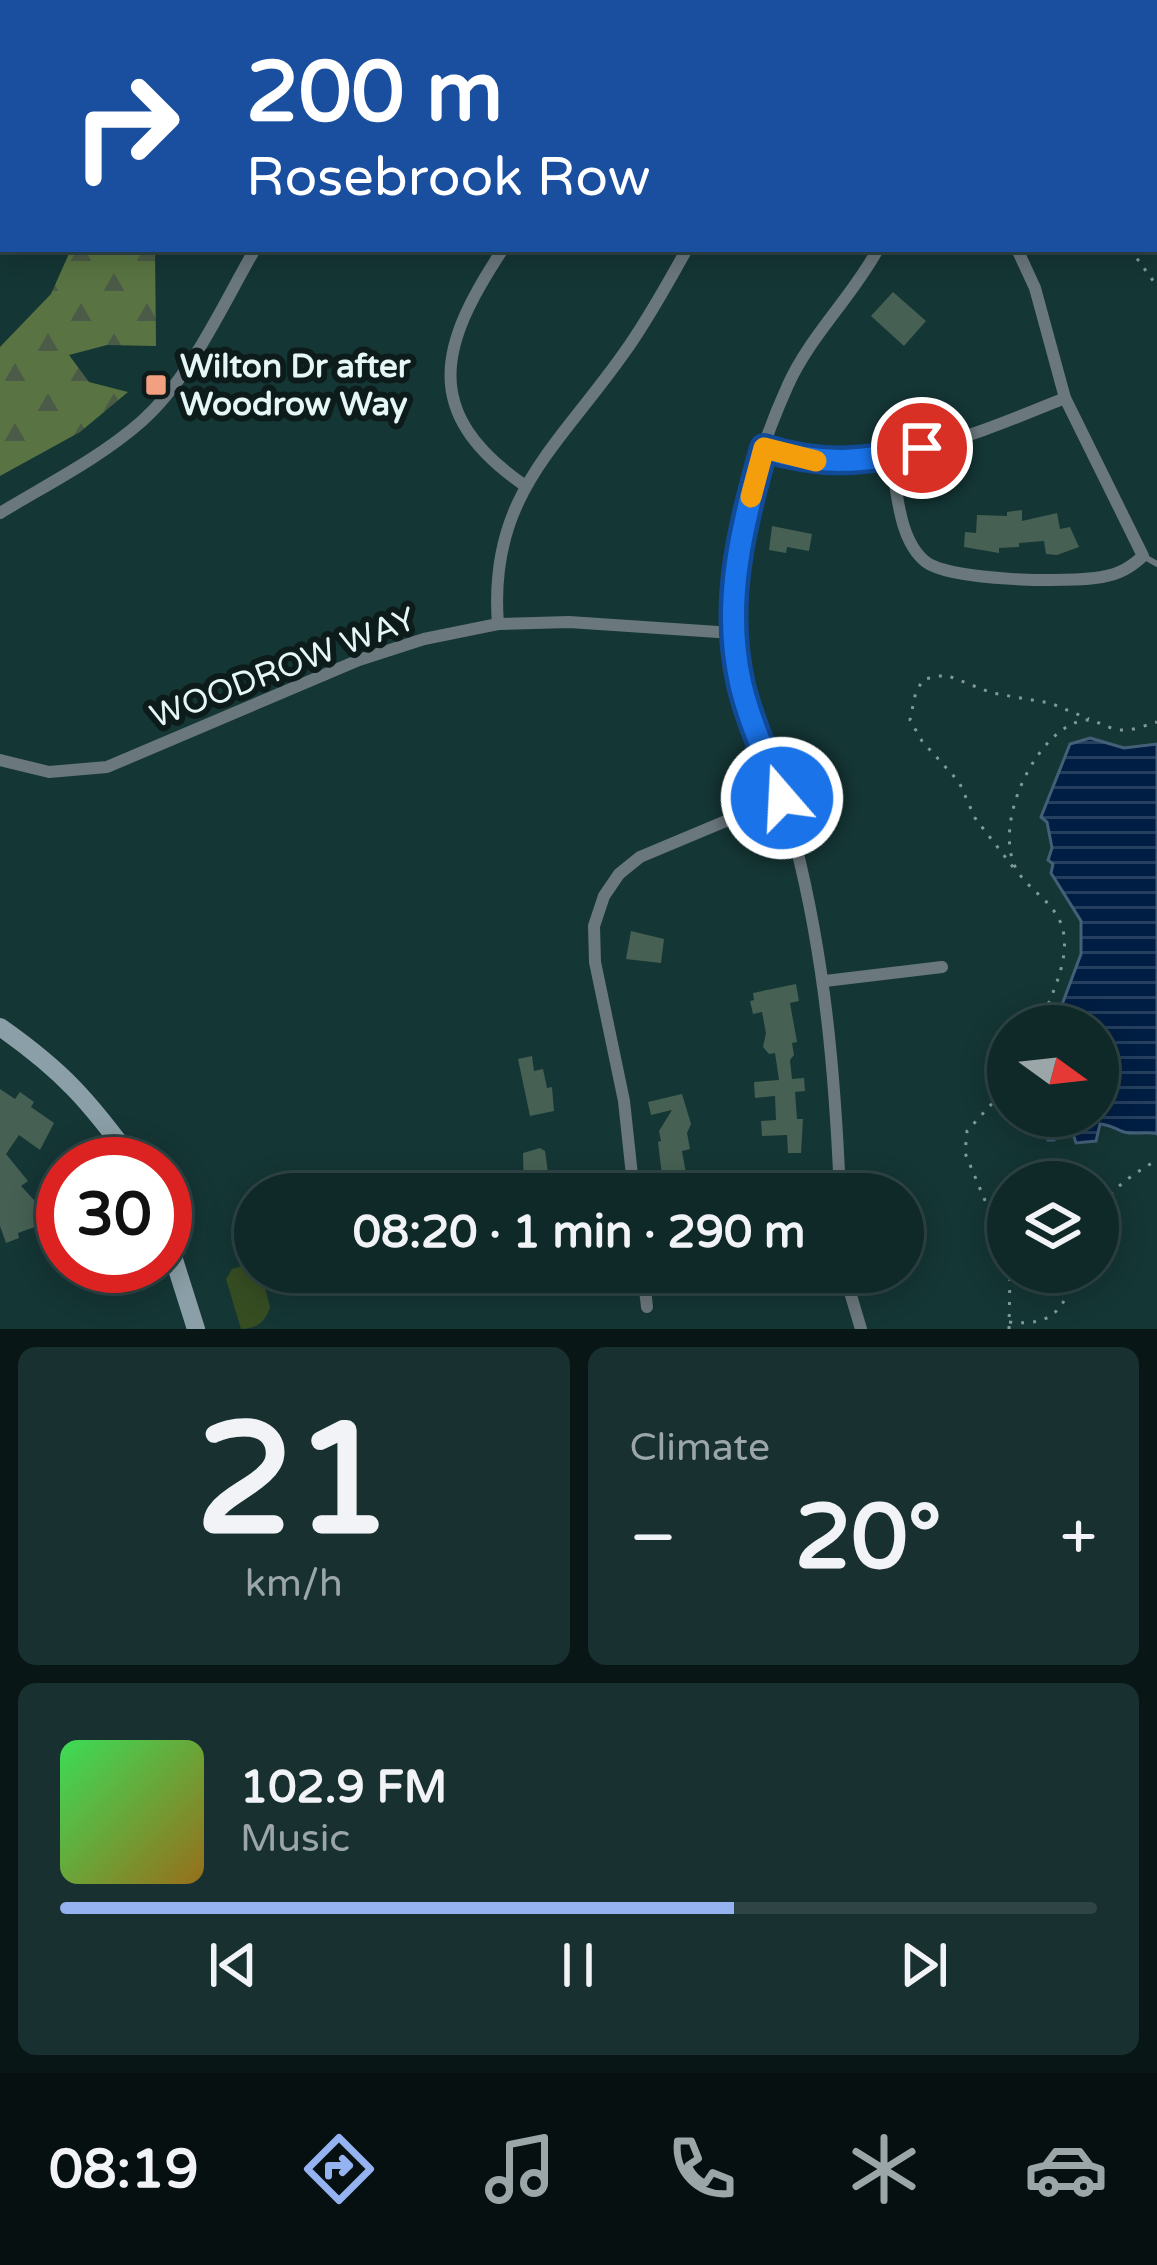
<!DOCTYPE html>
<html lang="en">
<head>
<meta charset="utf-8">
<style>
  :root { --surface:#0f2828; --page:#183030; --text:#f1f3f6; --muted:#9ba6a8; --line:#2f4445; --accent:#95b2f1 }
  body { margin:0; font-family:"Varela Round",sans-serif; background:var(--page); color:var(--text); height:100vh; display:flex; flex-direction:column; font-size:45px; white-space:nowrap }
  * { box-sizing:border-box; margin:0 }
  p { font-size:39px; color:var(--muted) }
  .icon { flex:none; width:66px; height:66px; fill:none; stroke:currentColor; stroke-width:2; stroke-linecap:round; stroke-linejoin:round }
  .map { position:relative; height:1329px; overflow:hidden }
  .details { display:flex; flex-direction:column; gap:18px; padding:18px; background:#081616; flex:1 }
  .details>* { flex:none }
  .top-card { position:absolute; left:0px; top:0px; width:1158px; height:252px; box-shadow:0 6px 30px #0003,0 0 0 3px var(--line); background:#1a4fa0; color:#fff; overflow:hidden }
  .needle { width:78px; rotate:105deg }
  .fabs { position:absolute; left:987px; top:1005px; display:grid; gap:24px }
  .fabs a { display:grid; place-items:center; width:132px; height:132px; border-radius:50%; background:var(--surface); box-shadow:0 6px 30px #0003,0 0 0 3px var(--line); font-size:60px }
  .speed { position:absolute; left:36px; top:1137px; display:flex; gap:24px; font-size:60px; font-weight:700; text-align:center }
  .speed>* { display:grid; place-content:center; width:156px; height:156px; border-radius:50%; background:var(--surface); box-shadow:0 6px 30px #0003,0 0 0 3px var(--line); line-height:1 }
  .speed .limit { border:18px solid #d22; background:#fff; color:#111 }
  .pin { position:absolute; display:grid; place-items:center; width:102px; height:102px; color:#fff; margin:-51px; border:6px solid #fff; border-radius:50%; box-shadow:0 3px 12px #0007 }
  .me { position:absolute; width:132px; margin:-66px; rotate:341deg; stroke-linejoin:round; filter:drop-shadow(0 0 9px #0008) }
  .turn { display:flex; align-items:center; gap:42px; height:252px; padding:0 48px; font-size:54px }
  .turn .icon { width:156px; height:156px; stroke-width:2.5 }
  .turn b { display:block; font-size:84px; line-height:102px }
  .big { font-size:90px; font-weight:800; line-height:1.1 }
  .details .tile { flex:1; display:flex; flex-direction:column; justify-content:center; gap:18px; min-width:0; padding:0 42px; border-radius:18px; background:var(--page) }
  .details .dial { align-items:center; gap:0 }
  .dial b { font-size:156px; line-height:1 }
  .song { display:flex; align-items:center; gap:36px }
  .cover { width:144px; height:144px; border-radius:18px; background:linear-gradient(135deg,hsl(130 70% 55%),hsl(40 70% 35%)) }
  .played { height:12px; border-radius:6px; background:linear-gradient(90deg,var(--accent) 65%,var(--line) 65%) }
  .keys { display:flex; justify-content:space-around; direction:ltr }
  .heat { display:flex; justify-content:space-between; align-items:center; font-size:66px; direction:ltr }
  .details .tiles { flex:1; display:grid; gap:18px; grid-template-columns:1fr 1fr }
  .tile:last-child { grid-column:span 2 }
  .trip { position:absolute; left:234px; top:1173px; width:690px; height:120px; border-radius:60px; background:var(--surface); box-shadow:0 6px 30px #0003,0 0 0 3px var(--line); font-weight:800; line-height:120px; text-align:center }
  .tab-bar { display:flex; height:192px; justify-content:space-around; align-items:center; background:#061010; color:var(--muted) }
  .tab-bar .icon { width:84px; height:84px }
  .tab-bar .active { color:var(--accent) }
  .tab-bar b { font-size:54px; color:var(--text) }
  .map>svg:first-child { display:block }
  .green { fill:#364d22 }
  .forest { fill:url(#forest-firs) }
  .water { fill:url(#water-rules); stroke:#445f78; stroke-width:3 }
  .building { fill:#466153 }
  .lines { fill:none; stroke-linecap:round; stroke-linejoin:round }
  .path { stroke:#809a99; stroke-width:3; stroke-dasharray:3 9; stroke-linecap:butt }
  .service { stroke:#6a777c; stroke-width:6 }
  .minor { stroke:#6a777c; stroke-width:12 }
  .secondary { stroke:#8a9fa7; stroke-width:18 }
  .route-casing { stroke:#114b97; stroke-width:30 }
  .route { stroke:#1a73e8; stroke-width:21 }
  .slow { stroke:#f59e0b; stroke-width:21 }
  .poi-dot { fill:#f39f82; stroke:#0d1b1a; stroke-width:4.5 }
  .labels { text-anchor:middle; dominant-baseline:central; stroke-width:12; stroke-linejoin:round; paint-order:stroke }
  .poi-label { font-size:33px; font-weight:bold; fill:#e4f6f5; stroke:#0d1b1a; text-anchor:start }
  .street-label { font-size:33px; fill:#e4f6f5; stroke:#0d1b1a }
</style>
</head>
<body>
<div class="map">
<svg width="1157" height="1329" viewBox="0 0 1157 1329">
  <defs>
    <pattern id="forest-firs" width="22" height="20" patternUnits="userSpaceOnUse" patternTransform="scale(3)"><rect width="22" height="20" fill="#597442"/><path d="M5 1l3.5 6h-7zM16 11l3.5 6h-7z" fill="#4c5b47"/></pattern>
    <pattern id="water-rules" width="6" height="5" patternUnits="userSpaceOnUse" patternTransform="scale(3)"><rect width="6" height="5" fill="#001e43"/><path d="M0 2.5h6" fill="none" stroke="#253f5f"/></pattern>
  </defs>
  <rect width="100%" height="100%" fill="#143635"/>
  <!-- green -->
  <path class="green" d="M249,1264L255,1266V1272H261L270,1307C266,1322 256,1329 241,1329L226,1279L232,1269Z"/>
  <!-- forest -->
  <polygon class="forest" points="71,249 155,249 156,346 107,345 69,355 89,382 128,392 80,432 0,476 0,347 51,294"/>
  <!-- water -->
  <path class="water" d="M1090,738L1124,748L1157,744V1134C1147,1131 1135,1135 1124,1132C1115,1129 1111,1125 1100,1124L1096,1141L1076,1143L1069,1122L1063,1117L1055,1124L1054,1140H1048L1046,1127L1036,1122L1047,1116H1098V1026H1054L1081,954V921L1051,873L1053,864L1048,860L1052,848L1047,822L1041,817L1070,744Z"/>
  <!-- building -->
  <g class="building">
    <polygon points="893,292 926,321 904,346 871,316"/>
    <polygon points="1022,510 1022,521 1057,513 1060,529 1070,527 1079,547 1057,555 1046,554 1044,541 1019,543 1019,547 999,548 999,553 964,547 965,532 976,533 977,515 1007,516 1007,512"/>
    <polygon points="772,526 812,534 809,551 787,547 786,553 769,550"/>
    <polygon points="631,931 664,939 661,963 626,959"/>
    <polygon points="796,984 799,1001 790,1003 797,1042 792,1043 794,1055 790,1060 792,1079 804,1078 805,1091 795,1092 797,1119 803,1119 801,1153 788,1153 787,1135 762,1136 761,1121 776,1120 775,1096 755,1098 754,1082 779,1080 775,1053 769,1054 763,1047 766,1033 762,1012 753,1014 750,1001 754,1000 753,993"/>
    <polygon points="532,1056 534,1071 543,1069 547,1088 552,1087 554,1111 530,1116 518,1059"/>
    <polygon points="0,1089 15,1099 20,1092 34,1102 31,1107 54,1123 40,1150 19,1135 6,1154 28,1181 21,1186 34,1200 43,1224 18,1233 19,1238 6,1243 0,1226"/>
    <polygon points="682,1094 691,1124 687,1133 690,1149 682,1151 687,1179 692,1178 697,1186 691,1194 661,1194 659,1184 663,1184 658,1142 661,1141 659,1131 672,1110 651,1115 648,1102"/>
    <polygon points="540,1148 545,1151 549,1180 556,1189 552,1194 524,1194 523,1153"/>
  </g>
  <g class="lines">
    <!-- path -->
    <g class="path">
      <polyline points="918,3 922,0"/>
      <polyline points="965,3 966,0"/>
      <polyline points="1130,249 1157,286"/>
      <polyline points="1013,867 975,818 959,782 922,741 910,720 916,691 924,679 946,675 992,693 1050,703 1089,719"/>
      <path d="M1039,1026C1051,996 1070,961 1063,930C1057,904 1031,892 1018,872C991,829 1032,738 1077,722C1094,715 1104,729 1121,730C1133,731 1146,725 1157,722"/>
      <polyline points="1008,1072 998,1097 967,1131 965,1153 1008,1255"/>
      <path d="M1098,1215C1110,1188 1132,1175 1157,1160"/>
      <path d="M1009,1322C1051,1326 1064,1312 1075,1272"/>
      <polyline points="1009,1329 1010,1272"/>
    </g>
    <!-- service -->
    <polyline class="service" points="1143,556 1157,564"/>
    <!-- minor -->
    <g class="minor">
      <polyline points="681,0 683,3"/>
      <polyline points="887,0 888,3"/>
      <polyline points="329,3 330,0"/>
      <polyline points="505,3 506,0"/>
      <path d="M503,249C440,344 419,412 524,485"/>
      <path d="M764,448C868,481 969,437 1065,398"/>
      <path d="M891,457C897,489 898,540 926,562C951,581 1069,583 1102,577C1119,574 1130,568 1143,556L1065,398L1035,288L1017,249"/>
      <path d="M0,513C48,484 100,458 142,421C191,377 222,306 255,249"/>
      <path d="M498,624C488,497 557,448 624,353C648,320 667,284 687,249"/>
      <polyline points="0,760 49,772 107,767 359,660 424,639 498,624 569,622 733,633"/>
      <polyline points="825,981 942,967"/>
      <polyline points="634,1194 624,1101 595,962 594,926 604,896 619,874 640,857 781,798"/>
      <path d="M840,1194C835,1074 825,959 795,842C781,789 755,740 742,687C717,589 747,476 788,385C810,336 852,297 878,249"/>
      <polyline points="643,1272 647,1307"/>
      <polyline points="844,1272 861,1329"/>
    </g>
    <!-- secondary -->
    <g class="secondary">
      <path d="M0,1027C63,1071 90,1102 135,1164"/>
      <polyline points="165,1231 196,1329"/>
    </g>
  </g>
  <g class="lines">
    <!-- route casing -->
    <g class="route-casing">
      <path id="route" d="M782,798C768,761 750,723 741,685C722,603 742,527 764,448C821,466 865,463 922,448"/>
    </g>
    <!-- route -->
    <use href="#route" class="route"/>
    <!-- slow -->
    <polyline class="slow" points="751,497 764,448 816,461"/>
  </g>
  <!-- markers -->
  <rect class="poi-dot" x="144" y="373" width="24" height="24" rx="6"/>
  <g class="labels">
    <!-- poi labels -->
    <g class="poi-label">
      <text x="180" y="366">Wilton Dr after<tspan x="180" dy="38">Woodrow Way</tspan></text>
    </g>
    <!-- street labels -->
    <g class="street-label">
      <text transform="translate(283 668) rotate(-21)">WOODROW WAY</text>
    </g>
  </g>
</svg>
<div class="fabs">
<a><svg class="needle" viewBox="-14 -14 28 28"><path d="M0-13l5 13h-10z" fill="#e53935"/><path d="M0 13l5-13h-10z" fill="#9ba6a8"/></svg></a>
<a><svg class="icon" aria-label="layers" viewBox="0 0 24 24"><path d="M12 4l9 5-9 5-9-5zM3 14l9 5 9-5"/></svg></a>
</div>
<div class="speed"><div class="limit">30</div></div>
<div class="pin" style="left:922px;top:448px;background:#d93025"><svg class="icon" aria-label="arrive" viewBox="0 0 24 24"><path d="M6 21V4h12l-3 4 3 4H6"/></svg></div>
<svg class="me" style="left:782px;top:798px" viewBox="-20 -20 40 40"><circle r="17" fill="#1a73e8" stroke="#fff" stroke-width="3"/><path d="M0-11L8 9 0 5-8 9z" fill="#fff"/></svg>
<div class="trip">08:20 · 1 min · 290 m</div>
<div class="top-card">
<div class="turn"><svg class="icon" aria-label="right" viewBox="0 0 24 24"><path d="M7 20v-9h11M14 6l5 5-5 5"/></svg><div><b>200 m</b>Rosebrook Row</div></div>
</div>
</div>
<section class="details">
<div class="tiles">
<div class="tile dial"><b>21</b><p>km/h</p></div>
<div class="tile"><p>Climate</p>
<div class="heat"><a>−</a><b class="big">20°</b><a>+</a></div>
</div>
<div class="tile">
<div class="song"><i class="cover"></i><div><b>102.9 FM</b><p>Music</p></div></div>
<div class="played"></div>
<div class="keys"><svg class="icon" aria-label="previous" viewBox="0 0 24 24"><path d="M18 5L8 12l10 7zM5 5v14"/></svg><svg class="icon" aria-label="pause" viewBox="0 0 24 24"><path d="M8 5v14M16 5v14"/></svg><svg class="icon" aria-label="next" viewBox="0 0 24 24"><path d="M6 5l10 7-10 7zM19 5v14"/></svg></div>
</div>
</div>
</section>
<nav class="tab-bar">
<b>08:19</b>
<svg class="icon active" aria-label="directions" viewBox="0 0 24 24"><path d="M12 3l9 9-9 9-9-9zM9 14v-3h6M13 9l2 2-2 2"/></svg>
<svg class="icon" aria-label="music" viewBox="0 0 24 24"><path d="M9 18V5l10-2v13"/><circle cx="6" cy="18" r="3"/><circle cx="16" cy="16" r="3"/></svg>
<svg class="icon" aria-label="phone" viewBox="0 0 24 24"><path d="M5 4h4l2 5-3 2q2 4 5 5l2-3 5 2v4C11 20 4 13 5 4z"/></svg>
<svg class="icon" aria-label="climate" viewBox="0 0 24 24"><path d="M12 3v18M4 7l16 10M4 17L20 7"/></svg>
<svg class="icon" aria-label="car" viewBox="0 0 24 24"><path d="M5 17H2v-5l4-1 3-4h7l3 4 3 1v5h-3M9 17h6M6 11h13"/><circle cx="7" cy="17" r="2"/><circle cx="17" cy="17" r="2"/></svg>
</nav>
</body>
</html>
